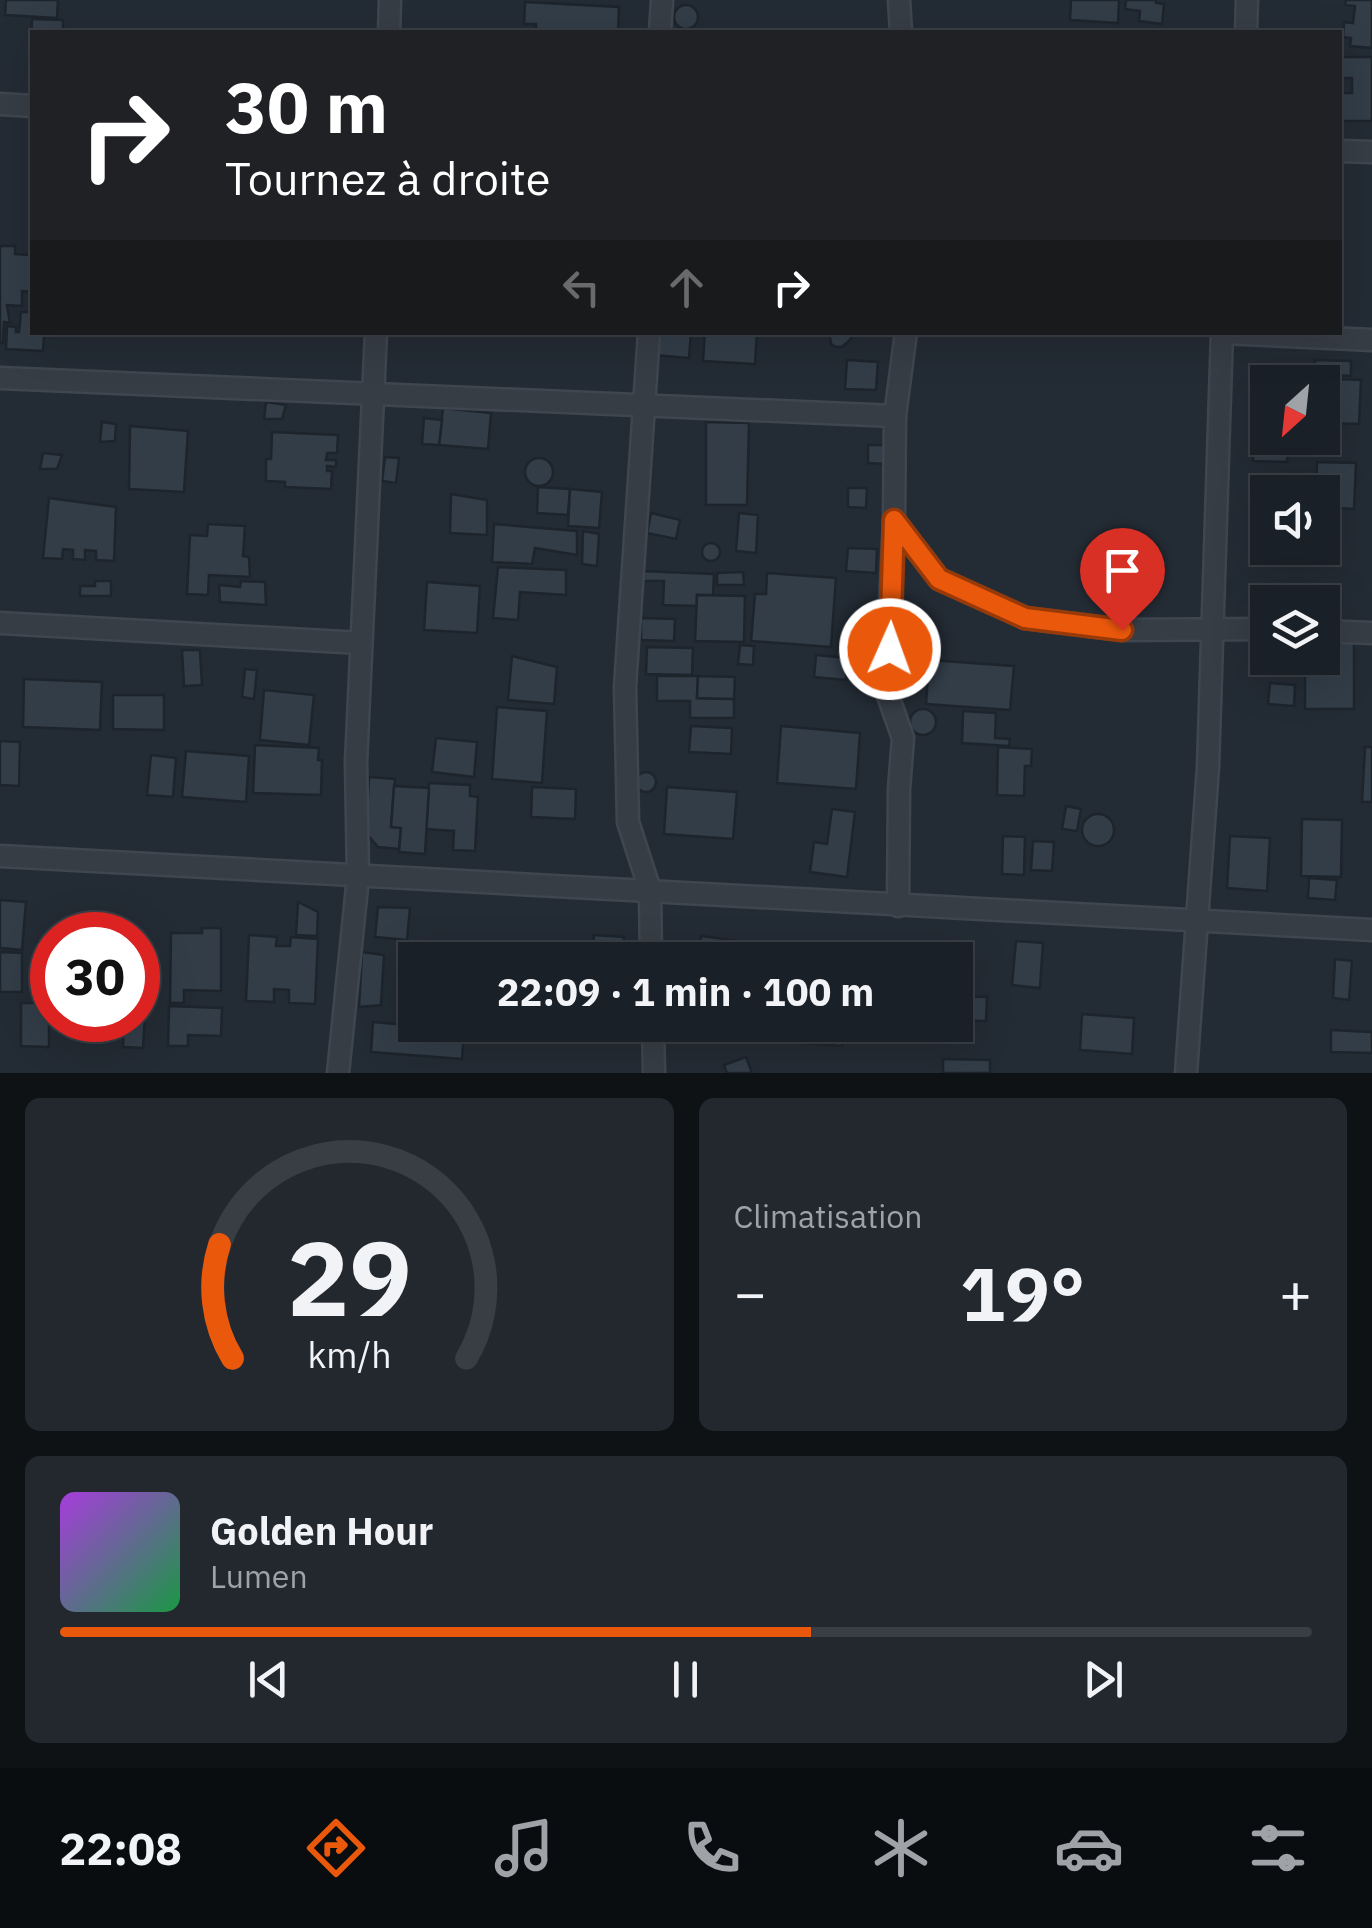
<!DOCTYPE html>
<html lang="fr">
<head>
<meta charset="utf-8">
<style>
  :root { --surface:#1a2027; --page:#23282f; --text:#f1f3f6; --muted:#9fa3a7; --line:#383e44; --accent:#ea580c }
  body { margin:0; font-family:"IBM Plex Sans",sans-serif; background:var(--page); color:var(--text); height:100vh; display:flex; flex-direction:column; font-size:38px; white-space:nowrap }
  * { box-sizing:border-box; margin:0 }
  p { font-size:32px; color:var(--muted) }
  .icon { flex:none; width:55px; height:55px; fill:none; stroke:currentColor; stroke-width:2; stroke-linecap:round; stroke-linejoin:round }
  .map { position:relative; height:1073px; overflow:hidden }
  .panel { display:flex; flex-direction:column; gap:25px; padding:25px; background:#0e1215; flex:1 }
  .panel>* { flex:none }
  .guide { position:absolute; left:30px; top:30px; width:1312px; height:305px; border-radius:0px; box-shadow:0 10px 40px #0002,0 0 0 2px var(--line); background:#202124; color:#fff; overflow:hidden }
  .needle { width:65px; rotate:207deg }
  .buttons { position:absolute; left:1250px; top:365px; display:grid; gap:20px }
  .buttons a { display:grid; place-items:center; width:90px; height:90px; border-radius:0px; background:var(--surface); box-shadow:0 10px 40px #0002,0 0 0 2px var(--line); font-size:50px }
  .speed { position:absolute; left:30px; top:912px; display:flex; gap:20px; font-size:50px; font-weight:700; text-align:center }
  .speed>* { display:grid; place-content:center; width:130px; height:130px; border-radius:50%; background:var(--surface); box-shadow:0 10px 40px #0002,0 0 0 2px var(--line); line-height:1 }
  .speed .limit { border:15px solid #d22; background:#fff; color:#111 }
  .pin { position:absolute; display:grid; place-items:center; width:85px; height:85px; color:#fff; margin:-102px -42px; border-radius:50% 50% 50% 0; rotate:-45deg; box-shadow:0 0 10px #0007 }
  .pin .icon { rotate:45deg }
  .me { position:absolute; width:110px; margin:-55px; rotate:2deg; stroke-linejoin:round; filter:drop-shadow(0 0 8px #0008) }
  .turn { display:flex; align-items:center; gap:35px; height:210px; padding:0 30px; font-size:45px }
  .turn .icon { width:130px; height:130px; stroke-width:2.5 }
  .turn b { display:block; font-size:70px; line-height:85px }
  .lanes { display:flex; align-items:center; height:95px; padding:0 30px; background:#0003; justify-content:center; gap:50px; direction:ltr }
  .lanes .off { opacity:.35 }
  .big { font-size:75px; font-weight:700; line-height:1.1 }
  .panel .tile { flex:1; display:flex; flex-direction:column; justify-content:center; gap:15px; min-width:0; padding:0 35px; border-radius:15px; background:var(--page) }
  .panel .dial { align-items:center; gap:0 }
  .dial svg { height:260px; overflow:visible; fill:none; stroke:var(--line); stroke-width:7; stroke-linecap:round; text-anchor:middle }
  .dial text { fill:var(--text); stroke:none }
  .song { display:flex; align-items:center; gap:30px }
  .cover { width:120px; height:120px; border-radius:15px; background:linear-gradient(135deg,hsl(280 70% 55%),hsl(140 70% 35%)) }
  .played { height:10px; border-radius:5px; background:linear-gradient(90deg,var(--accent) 60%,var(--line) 60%) }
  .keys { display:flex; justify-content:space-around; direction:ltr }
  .heat { display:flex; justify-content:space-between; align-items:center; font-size:55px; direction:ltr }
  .panel .tiles { flex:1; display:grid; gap:25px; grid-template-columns:1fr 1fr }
  .tile:last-child { grid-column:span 2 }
  .trip { position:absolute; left:398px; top:942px; width:575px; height:100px; border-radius:0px; background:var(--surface); box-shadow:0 10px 40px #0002,0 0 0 2px var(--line); font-weight:700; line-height:100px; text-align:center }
  .tab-bar { display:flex; height:160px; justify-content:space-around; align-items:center; background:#0a0d10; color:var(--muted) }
  .tab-bar .icon { width:70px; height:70px }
  .tab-bar .on { color:var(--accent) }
  .tab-bar b { font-size:45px; color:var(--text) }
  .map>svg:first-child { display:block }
  .building { fill:#323d48; stroke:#1d242c; stroke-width:2.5 }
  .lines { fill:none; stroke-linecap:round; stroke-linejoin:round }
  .minor-casing { stroke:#3f464f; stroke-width:25 }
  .minor { stroke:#363d45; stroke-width:20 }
  .route-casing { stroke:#983908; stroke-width:25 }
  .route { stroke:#ea580c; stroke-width:18 }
</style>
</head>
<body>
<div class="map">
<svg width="1372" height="1073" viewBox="0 0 1372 1073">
  <rect width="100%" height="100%" fill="#232b34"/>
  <!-- building -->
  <g class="building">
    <polygon points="6,0 58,0 57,18 5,15"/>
    <polygon points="1071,0 1119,0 1118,23 1070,20"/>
    <polygon points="1126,0 1156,0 1156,3 1164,4 1162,24 1139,21 1140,11 1125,9"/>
    <polygon points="1346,0 1372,0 1372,48 1350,46 1351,38 1343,37 1344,22 1353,23 1355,6 1345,5"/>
    <polygon points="525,2 619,7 618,32 536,32 536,24 524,24"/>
    <circle cx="686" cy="17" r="12"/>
    <polygon points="32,19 63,20 63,32 32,32 32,83 30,83"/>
    <polygon points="1340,57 1372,57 1372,121 1341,121 1341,93 1352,93 1352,78 1341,78"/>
    <polygon points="0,246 15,246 15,254 32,255 32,292 22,291 22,306 7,305 10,323 4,322 3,343 0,343"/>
    <polygon points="21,312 32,312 31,334 44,336 43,351 6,349 7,326 16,327 16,332 19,332"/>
    <polygon points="655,332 691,332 689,358 654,355"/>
    <polygon points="705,332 757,332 755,364 703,361"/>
    <polygon points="829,332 851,332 851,339 842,347 836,347 831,344"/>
    <polygon points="847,360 878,362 876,390 845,389"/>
    <polygon points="1315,360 1351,361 1351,376 1314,374"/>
    <polygon points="1309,378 1361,380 1359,424 1322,423 1322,382 1309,382"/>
    <polygon points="266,402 286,405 282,419 264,419"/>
    <polygon points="443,408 491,413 488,449 439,445"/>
    <polygon points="424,418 442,420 439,445 422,444"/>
    <polygon points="102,422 116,424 115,441 100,442"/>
    <polygon points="706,422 749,423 747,505 706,505"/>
    <polygon points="130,426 188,431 184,492 129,489"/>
    <polygon points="272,432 338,435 337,453 327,453 326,460 336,460 336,467 327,466 327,471 332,471 331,489 285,487 285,482 266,481 266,459 271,459"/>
    <polygon points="1254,439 1288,440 1287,462 1253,461"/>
    <polygon points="868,445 885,445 884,464 868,463"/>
    <polygon points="43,453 62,455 57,469 40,469"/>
    <polygon points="385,457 399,458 396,483 382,481"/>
    <circle cx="539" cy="472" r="14"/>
    <polygon points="1317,462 1356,463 1354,509 1322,507 1322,492 1316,492"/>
    <polygon points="538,487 570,489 568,515 537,513"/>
    <polygon points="848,488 867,488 866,508 848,507"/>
    <polygon points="570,489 602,492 599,528 568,526"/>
    <polygon points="451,494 487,500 487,535 450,533"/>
    <polygon points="49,498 116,507 114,561 96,560 96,551 85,550 85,560 73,559 73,550 63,549 62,559 43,558"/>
    <polygon points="651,513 680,520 676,539 647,533"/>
    <polygon points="739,513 758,515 756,553 736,551"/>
    <polygon points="208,524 245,526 243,556 249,557 250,577 209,575 208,595 187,594 190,535 207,536"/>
    <polygon points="494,524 577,531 577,555 535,548 532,564 492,562"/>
    <polygon points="583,531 599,534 597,566 582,564"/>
    <circle cx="711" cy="552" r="9"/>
    <polygon points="848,548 877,549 876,573 846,571"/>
    <polygon points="498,567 566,570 566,595 520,592 518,620 493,618"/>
    <polygon points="640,571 714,574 713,595 697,595 697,606 663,605 664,581 640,581"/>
    <polygon points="743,572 744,585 717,585 717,573"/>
    <polygon points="767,573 836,578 831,647 751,641 755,594 766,594"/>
    <polygon points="95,581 111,581 111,596 80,596 80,586 95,586"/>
    <polygon points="241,581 265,582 266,605 220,602 219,585 240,587"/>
    <polygon points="427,582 480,586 477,633 424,630"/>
    <polygon points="697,595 745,596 744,642 695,641"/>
    <polygon points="641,618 675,619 674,641 641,640"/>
    <polygon points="1322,639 1354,640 1354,709 1305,709 1305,658 1322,658"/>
    <polygon points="740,645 754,646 753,665 738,664"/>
    <polygon points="647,647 693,648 692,675 646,674"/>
    <polygon points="182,650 200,650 202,685 184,686"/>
    <polygon points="816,655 847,658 846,680 814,677"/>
    <polygon points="512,656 557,667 554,704 508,700"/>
    <polygon points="929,660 1014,666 1010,710 926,704"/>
    <polygon points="245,669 257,670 254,699 242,697"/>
    <polygon points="657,676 698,676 697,698 734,699 734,718 690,718 690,701 657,701"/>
    <polygon points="698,676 735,677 734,699 697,698"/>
    <polygon points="24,679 102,682 100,730 23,727"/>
    <polygon points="1270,683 1295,685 1294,706 1268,704"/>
    <polygon points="264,690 314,695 309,745 260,740"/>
    <polygon points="113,695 164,695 164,730 113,729"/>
    <polygon points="497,707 547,711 542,783 492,779"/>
    <circle cx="923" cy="722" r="13"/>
    <polygon points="963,711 996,713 995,738 1010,739 1009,746 962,743"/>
    <polygon points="691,726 732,728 731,754 689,752"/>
    <polygon points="781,726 860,733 856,789 777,783"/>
    <polygon points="436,738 477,742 474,777 432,772"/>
    <polygon points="0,741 20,742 19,786 0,785"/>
    <polygon points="255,745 319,748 318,760 322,760 321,795 253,793"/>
    <polygon points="998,747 1032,749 1031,766 1025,766 1024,796 997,795"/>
    <polygon points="1365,747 1372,747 1372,802 1362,802"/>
    <polygon points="186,751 249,756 246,802 182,797"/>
    <polygon points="151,755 176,758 173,797 147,795"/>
    <circle cx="646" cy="782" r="10"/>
    <polygon points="369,777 395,779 391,827 401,828 399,849 378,847 366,833"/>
    <polygon points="429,783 470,785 470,796 478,797 475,851 453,850 454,831 426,829"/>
    <polygon points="394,786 429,788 425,854 399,852 401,828 391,827"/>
    <polygon points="532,787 576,789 575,819 531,817"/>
    <polygon points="667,787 737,792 733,839 664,834"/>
    <polygon points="1066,806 1081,809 1077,831 1062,829"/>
    <polygon points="832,809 855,812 847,877 810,872 814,842 827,844"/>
    <circle cx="1098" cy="830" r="16"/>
    <polygon points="1302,819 1342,820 1341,877 1301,876"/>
    <polygon points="1003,836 1025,837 1024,875 1002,874"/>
    <polygon points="1230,836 1270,838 1267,891 1227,888"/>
    <polygon points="1033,841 1054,842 1052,871 1031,870"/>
    <polygon points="1309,878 1337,880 1335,900 1308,898"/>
    <polygon points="0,900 26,902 22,950 0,948"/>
    <polygon points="298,902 318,912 317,936 296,935"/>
    <polygon points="378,907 410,908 407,940 375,937"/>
    <polygon points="202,928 221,928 221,991 184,990 184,1003 170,1003 171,933 202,933"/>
    <polygon points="249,935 277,937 276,946 290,946 291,937 318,939 315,1004 289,1003 289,990 274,989 274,1002 246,1001"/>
    <polygon points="594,935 624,937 623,960 592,960"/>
    <polygon points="701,936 739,941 736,960 698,960"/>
    <polygon points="1016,941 1043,943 1040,988 1012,985"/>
    <polygon points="38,942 52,943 52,994 34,992"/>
    <polygon points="138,946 154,947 150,1000 138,999"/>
    <polygon points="0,952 22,953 22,992 0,992"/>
    <polygon points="362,952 384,955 381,1005 359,1007"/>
    <polygon points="1335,959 1352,961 1349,1000 1333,998"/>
    <polygon points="955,996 987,997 986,1021 955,1020"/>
    <polygon points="21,1003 49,1003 49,1047 21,1046"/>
    <polygon points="169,1006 222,1008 221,1036 188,1035 188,1046 168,1046"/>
    <polygon points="138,1013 145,1014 143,1048 123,1047 124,1020 138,1020"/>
    <polygon points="1082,1014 1134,1018 1132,1054 1080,1050"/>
    <polygon points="373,1022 464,1030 462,1059 371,1052"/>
    <polygon points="715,1025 747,1025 747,1036 714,1033"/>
    <polygon points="777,1025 843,1025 842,1046 776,1041"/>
    <polygon points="1331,1030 1372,1032 1372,1053 1331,1052"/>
    <polygon points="746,1057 752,1073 727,1073 724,1065"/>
    <polygon points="943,1059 990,1060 990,1073 943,1073"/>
  </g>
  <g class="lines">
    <!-- minor casing -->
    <g class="minor-casing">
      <g id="minor">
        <polyline points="899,0 901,32"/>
        <polyline points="389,32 390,0"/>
        <polyline points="660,32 662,0"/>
        <polyline points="1246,32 1247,0"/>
        <polyline points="0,104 32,106"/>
        <polyline points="1340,151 1372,152"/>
        <polyline points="649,332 625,687 628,822 650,890 651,960"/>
        <polyline points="1222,333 1372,340"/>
        <polyline points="0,378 895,416"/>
        <polyline points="894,520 939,579 1025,618 1122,630 1268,629"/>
        <polyline points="0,623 361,643"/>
        <polyline points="1322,631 1372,633"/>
        <polyline points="0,856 1372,930"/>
        <polyline points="898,906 899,789 903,738 886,690 894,520 895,416 906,332"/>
        <polyline points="653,1025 654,1073"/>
        <polyline points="338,1073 358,877 356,762 376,332"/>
        <polyline points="1186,1073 1208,767 1222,332"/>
      </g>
    </g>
    <!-- minor -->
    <use href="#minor" class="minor"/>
  </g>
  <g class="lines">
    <!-- route casing -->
    <g class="route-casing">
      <polyline id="route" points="890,649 894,520 939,579 1025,618 1122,630"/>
    </g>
    <!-- route -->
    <use href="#route" class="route"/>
  </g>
</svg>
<div class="buttons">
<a><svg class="needle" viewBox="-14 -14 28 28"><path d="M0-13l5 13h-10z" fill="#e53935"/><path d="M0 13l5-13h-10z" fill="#9fa3a7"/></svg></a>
<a><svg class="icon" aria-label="sound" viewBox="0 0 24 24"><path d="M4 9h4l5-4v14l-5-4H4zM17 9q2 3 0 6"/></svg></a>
<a><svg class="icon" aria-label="layers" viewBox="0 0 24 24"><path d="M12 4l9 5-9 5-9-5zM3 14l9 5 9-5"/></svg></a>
</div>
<div class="speed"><div class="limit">30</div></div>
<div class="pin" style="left:1122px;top:630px;background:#d93025"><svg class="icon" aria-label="arrive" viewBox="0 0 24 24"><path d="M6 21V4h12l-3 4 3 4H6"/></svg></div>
<svg class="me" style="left:890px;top:649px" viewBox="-20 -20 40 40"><circle r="17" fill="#ea580c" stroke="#fff" stroke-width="3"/><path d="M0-11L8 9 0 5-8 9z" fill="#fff"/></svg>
<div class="trip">22:09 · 1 min · 100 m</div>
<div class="guide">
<div class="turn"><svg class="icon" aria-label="right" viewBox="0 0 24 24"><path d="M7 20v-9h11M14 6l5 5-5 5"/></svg><div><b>30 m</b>Tournez à droite</div></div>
<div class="lanes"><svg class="icon off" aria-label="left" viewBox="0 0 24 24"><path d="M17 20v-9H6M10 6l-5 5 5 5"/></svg><svg class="icon off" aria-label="ahead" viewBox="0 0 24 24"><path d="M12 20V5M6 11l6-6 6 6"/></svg><svg class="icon" aria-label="right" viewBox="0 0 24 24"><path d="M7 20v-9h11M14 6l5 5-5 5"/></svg></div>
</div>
</div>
<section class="panel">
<div class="tiles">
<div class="tile dial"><svg viewBox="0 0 100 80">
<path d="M14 69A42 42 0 1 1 86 69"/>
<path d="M14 69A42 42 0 0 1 10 34" stroke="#ea580c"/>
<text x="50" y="56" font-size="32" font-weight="700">29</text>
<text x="50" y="72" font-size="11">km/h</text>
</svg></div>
<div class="tile"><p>Climatisation</p>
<div class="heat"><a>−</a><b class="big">19°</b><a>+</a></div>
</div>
<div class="tile">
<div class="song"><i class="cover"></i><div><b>Golden Hour</b><p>Lumen</p></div></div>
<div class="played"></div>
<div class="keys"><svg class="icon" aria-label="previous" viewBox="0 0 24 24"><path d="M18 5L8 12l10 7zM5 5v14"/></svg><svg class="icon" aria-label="pause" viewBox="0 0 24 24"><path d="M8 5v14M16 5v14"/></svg><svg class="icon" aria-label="next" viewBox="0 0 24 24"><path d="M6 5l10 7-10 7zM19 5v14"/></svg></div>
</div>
</div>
</section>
<nav class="tab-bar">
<b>22:08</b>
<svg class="icon on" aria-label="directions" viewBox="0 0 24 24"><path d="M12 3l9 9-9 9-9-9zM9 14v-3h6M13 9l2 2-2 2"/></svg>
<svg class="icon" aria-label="music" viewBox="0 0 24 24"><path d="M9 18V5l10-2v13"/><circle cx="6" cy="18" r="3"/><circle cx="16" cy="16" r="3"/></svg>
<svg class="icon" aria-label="phone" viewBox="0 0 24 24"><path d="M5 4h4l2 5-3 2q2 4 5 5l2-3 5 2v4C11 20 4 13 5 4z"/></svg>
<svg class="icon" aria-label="climate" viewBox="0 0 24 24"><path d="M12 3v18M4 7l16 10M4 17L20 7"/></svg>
<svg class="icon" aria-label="car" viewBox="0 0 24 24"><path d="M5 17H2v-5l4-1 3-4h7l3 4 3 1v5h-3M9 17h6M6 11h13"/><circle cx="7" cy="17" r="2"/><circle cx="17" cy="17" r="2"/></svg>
<svg class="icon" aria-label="filters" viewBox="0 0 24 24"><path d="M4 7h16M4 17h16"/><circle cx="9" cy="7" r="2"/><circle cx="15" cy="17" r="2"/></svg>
</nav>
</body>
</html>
